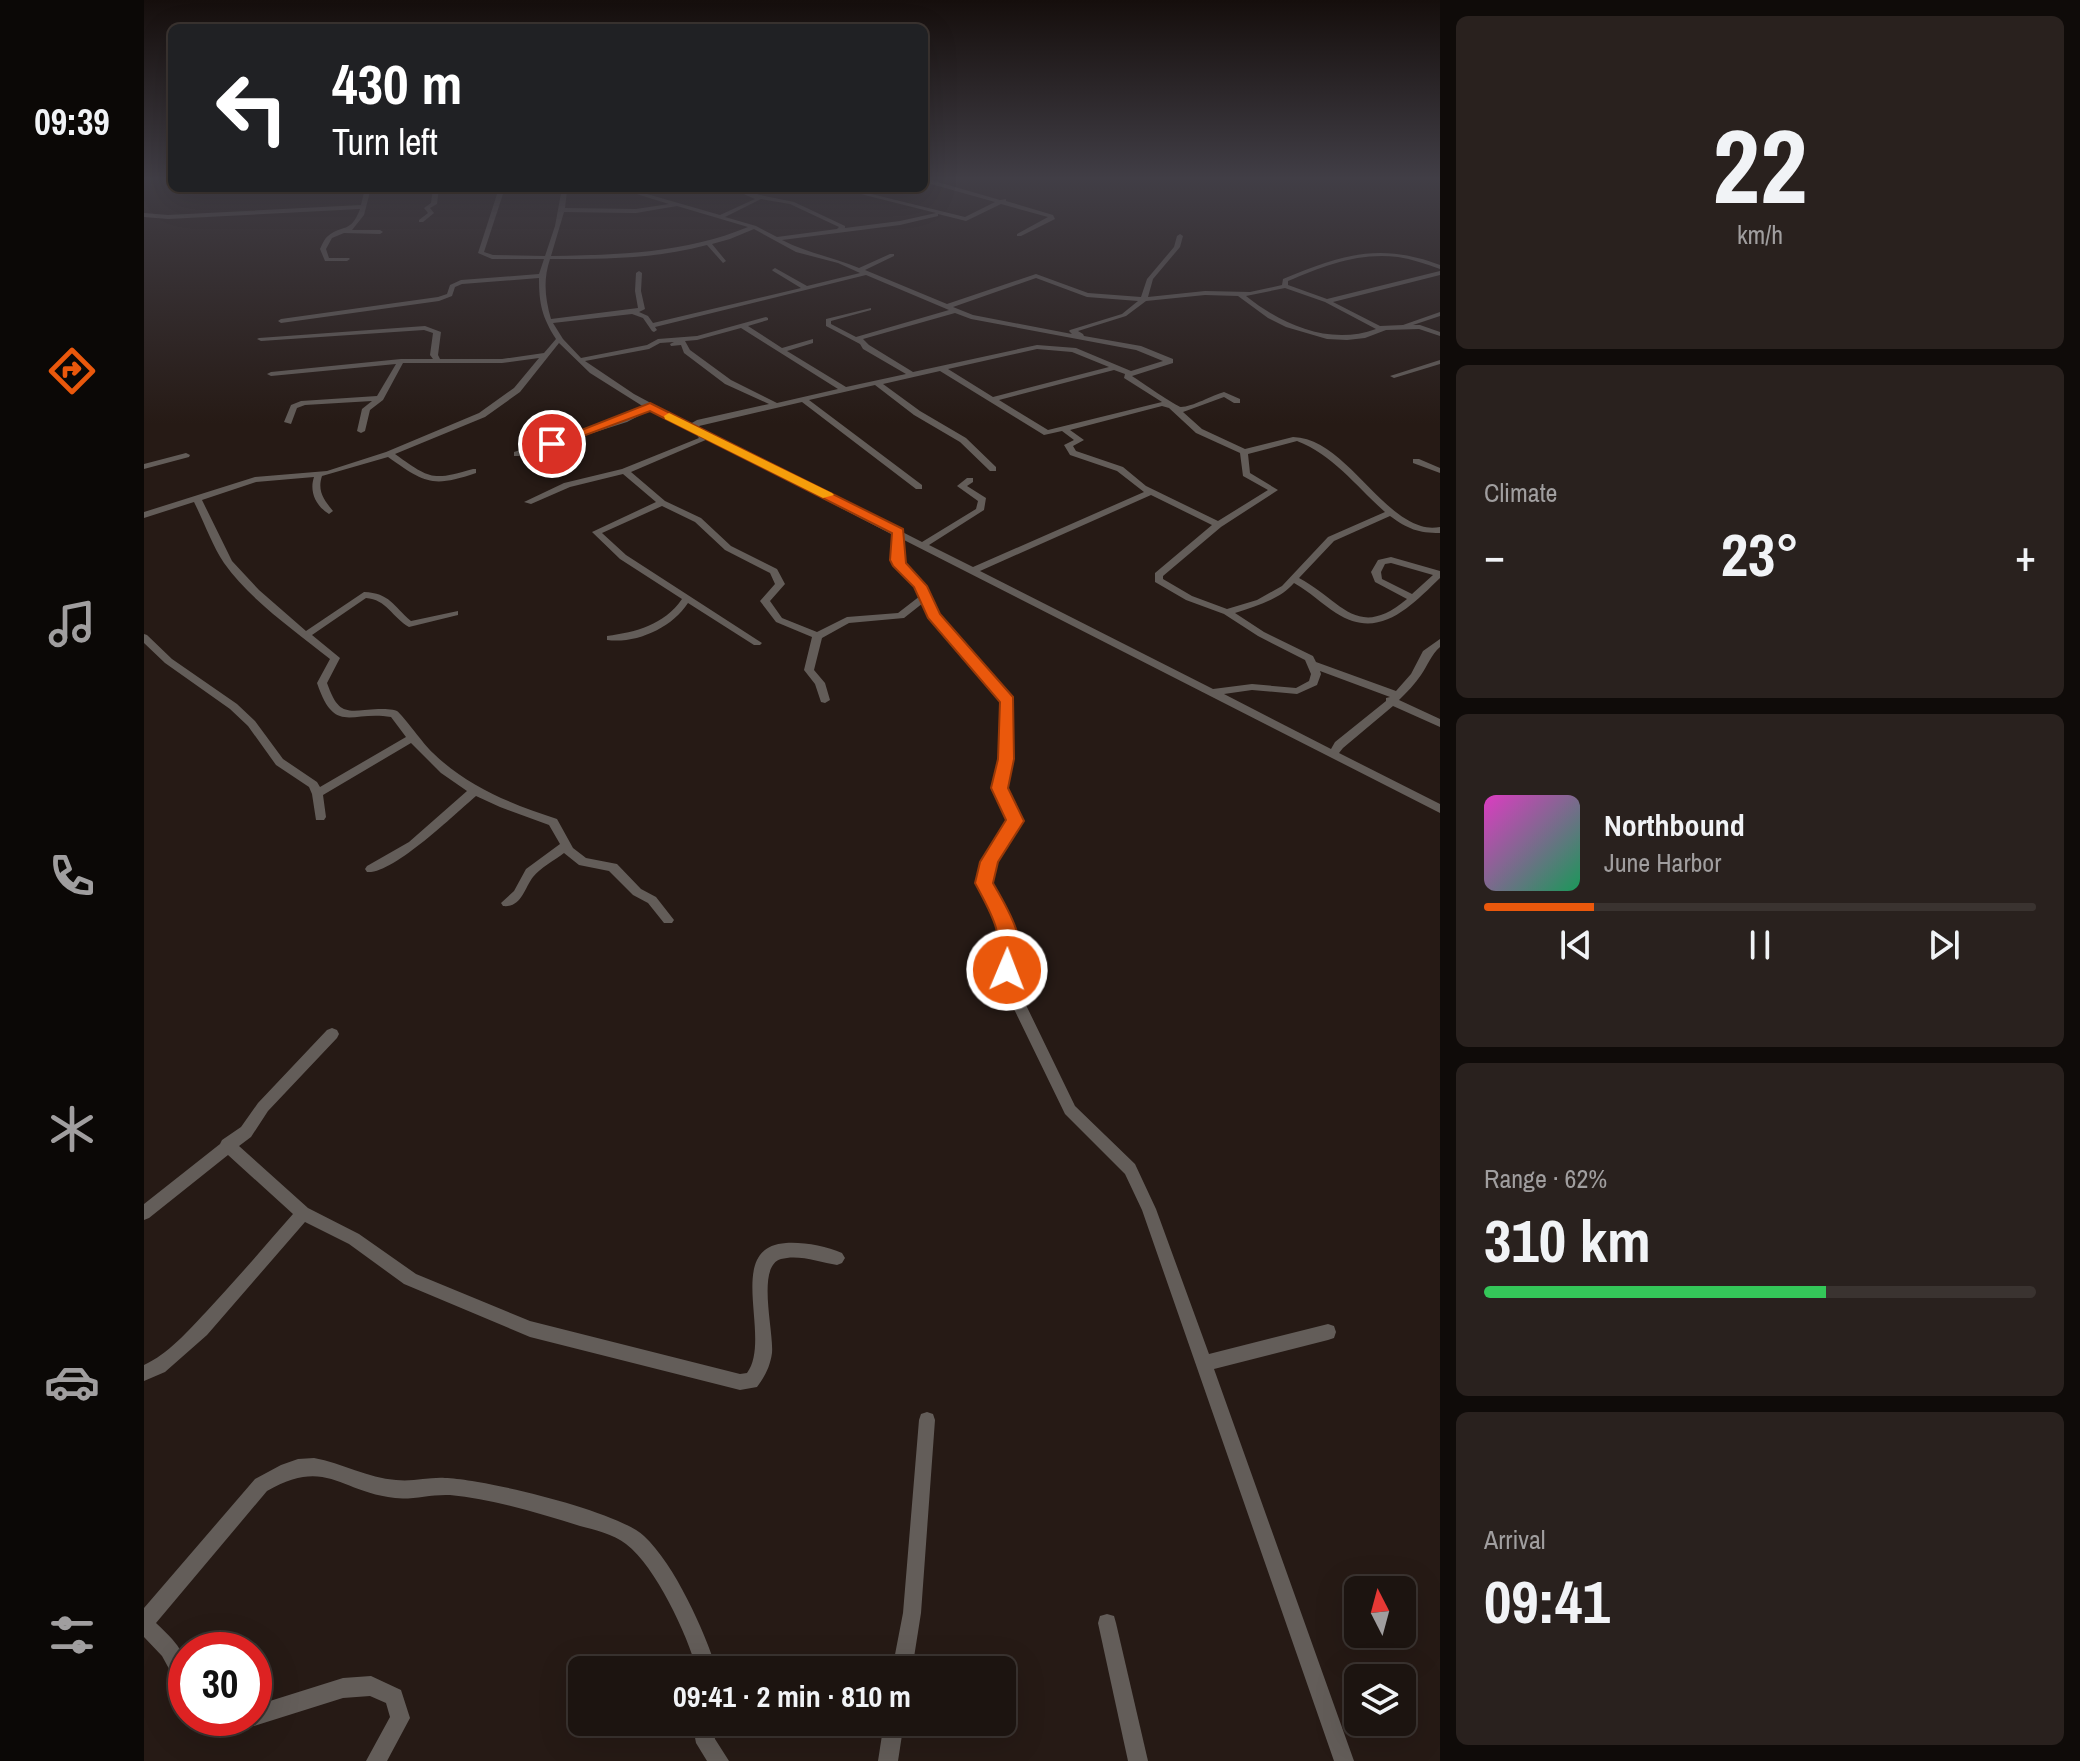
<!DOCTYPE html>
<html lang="en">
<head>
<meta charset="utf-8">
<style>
  :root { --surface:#1c1410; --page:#29211e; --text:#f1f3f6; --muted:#a09e9f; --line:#3a3330; --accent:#ea580c }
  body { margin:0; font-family:"Archivo Narrow",sans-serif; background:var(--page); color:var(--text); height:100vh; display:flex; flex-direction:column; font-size:30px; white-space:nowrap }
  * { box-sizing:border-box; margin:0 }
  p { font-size:26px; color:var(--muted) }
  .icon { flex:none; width:44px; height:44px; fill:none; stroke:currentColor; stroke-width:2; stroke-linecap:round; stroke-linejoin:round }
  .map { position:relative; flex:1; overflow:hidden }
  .panel { display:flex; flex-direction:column; gap:16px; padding:16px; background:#0f0b09; width:640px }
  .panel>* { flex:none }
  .banner { position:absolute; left:24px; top:24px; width:760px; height:168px; border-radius:12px; box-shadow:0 8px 32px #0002,0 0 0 2px var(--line); background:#202124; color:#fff; overflow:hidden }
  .needle { width:52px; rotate:354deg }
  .tools { position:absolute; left:1200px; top:1576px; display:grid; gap:16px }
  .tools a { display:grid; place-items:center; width:72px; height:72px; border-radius:12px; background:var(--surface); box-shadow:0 8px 32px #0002,0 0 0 2px var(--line); font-size:40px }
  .speed { position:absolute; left:24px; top:1632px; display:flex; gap:16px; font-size:40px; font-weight:700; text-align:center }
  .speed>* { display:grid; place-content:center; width:104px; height:104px; border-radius:50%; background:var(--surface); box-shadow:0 8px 32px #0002,0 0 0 2px var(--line); line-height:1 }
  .speed .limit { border:12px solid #d22; background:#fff; color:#111 }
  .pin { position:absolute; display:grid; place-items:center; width:68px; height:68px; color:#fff; margin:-34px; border:4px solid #fff; border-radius:50%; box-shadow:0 2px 8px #0007 }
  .me { position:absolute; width:88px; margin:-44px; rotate:1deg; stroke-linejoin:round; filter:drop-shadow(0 0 6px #0008) }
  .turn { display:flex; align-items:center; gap:28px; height:168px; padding:0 32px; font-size:36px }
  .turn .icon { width:104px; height:104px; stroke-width:2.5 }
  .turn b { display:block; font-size:56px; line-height:68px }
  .big { font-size:60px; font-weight:700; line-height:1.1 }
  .panel .widget { flex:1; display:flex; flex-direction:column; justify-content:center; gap:12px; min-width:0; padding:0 28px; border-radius:12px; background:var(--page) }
  .panel .dial { align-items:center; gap:0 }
  .dial b { font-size:104px; line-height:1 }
  .song { display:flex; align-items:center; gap:24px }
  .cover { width:96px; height:96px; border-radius:12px; background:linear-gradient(135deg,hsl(310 70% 55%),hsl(150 70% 35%)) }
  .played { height:8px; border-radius:4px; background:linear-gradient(90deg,var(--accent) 20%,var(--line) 20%) }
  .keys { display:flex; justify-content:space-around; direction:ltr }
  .heat { display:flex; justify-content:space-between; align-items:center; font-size:44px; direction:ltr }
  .charge { height:12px; border-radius:6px; background:linear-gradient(90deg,#34c759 62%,var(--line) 0) }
  .trip { position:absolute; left:424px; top:1656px; width:448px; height:80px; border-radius:12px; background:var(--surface); box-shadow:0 8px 32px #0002,0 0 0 2px var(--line); font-weight:700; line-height:80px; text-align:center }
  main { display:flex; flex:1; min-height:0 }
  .dock { display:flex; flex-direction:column; width:144px; justify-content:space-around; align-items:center; background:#0b0806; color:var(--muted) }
  .dock .icon { width:56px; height:56px }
  .dock .selected { color:var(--accent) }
  .dock b { font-size:36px; color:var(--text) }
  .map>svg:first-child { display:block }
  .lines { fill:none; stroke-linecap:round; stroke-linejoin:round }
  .minor { fill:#635d59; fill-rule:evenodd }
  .route { fill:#ea580c; stroke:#983908; stroke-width:2 }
  .slow { fill:#f59e0b }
</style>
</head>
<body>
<main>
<nav class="dock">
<b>09:39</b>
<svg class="icon selected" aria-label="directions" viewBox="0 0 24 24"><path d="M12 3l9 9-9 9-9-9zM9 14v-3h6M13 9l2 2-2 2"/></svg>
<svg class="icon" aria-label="music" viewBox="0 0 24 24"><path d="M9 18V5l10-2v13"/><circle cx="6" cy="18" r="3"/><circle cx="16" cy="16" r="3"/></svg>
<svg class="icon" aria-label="phone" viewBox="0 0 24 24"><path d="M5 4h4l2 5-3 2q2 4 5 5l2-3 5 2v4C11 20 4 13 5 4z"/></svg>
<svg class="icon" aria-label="climate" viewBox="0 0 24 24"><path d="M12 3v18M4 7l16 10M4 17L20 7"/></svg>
<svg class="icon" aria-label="car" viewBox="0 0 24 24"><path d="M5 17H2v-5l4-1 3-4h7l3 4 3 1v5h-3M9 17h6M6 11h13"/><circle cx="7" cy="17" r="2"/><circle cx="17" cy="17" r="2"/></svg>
<svg class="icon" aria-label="filters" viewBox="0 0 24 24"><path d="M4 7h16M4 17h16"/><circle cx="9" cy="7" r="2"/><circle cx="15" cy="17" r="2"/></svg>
</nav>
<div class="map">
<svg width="1296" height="1761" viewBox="0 0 1296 1761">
  <rect width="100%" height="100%" fill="#261a15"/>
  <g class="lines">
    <!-- minor -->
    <g class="minor">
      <path d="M780,178L856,200L862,199V201L909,215L911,219L877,236H873V234L904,217L857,204L822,221L794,214V216L756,225L638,240C663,253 689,257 715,268L746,254H750V256L721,270L803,304L892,274L944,293L997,297L1003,279L1030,247L1033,236L1036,234L1039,236L1036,247L1009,279L1004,297L1061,291L1106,292L1138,285L1139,279C1197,255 1235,242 1296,265V269C1282,264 1268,259 1254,257C1215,252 1179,266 1144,281V285L1183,299L1296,271V275L1189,302L1236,326L1259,325L1296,312V316L1269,325H1276L1296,332V336L1275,329L1242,330L1221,338L1203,340L1183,339L1142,327L1124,318L1094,296L1061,295L1002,301L982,316L934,331L939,334L940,336L997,346L1029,359V363L988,376C996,381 1033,407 1037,407C1048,407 1069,395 1080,392L1096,399V403H1090L1080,397L1039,412L1058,429L1101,449L1149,437C1198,438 1232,512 1277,526C1283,528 1290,528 1296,527V533C1274,533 1264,529 1246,516L1190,541L1155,578C1198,601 1213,641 1263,599L1231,582L1227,572L1234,560L1247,557L1296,571V578C1266,607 1235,641 1192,613C1178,604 1166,592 1150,583C1135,600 1112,606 1091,613L1120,632L1169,656L1172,662L1252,691L1267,674L1279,651L1296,639V647C1287,655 1284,665 1277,675C1271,684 1263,692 1255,700L1296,719V727L1249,706L1199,748L1195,753L1296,804V813L758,539V560L781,586L793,614L869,701L867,759L861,788L877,821L851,863L846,883L869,927L873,945L869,970L882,1005L931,1106L991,1164L1012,1209L1065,1354L1184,1324L1190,1326L1192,1332L1190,1338L1184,1340L1070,1369L1210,1761H1190L998,1210L981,1174L921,1114L868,1005L857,970L861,945L857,927L834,883L839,862L865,821L849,788L857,759L859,702L786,617L779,603L760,618L705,623L678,638L670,670L681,683L686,700L681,703L677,702L671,684L660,670L668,637L632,622L616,601L631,584L626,573L581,550L551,522L518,506L458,533L482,555L618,643L616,645H610L544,603C528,628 492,644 463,640V636C492,632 520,625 538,599L476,559L448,532L512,502L479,474L426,487L387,504L380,502L420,483L478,469L555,438L552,434L506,410L483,422L376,456H370V452L477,418L500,407L446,373L415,343L376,392L341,417L251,454C286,479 288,481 329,469H332V473C288,488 281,483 244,457L178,476C173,491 180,500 189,511L185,514C172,506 165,492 170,477L112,482L58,500L88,561L115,590L162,631L220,592C246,593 249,606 267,621L314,611V615L265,627C249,618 242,599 222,598L168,635L196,658L183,683C195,717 203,711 234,709C240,709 248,709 253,711C259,715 280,745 289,753C324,787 367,804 413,819L429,848L442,858L473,864L497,889L512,897L530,920L528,923H520L504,903L489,895L465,871L435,865L420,853C411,860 396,868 389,877C380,889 377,908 359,906L357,903L370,891L382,869L416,844L405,825L356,807L332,796C311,814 248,875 223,872L221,869L223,866L265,842L323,791L297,773L267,743L179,795L182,817L180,820H172L168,794L165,787L132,765L104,726L86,709L21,663L0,643V634L3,635L28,659L93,704L111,721L139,759L173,782L176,787L262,737L247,717C207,710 191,736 173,683L186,659C150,630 107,601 80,563C68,545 60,522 50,502L0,518V512L111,477L183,471L242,452L335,413L370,388L395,358L358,363H259L239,400L226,410L221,431L217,433L213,431L218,409L228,401L161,405L153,408L147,424L140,422L147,405L157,401L233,396L252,364L127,376L123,374L127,372L257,359H289L286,355L289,333L280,330L117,341L113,339L115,338L281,326L297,332L294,355L296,359H358L400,353L412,339C398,317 395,304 395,278L318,284L311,287L308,296L295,301L137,323L134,321L137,319L294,297L303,294L306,285L317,280L395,274L400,259H348L334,253L355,188H361L340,252L349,255L401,256L411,226L418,188H442L423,191L421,208L492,209L525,204L473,188H482L576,215L611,199L586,188H595L616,195L650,202L701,226V228L756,221L792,213L693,188H703L821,217L851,202L780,182ZM617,199L646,204L695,227L693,229L633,237L612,226L581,217ZM533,206L604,227C542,253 474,255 407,256L420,212L492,213ZM610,229L652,252L694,263L716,273L663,286L631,268L628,270L629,271L657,288L509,323L504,316L495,312L501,309L497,291L498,273L495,271L492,273L491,291L494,308L407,319C401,298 399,280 406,259C458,259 512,259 563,245L579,263L582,261L568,244L586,239ZM722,275L805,310L712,337L687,324V321L727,310V308L682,319V326L716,344L719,349L762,374L702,387L643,351L669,343V339L638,348L604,326L624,320V318L622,317L553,336L514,339L503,345L437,358L419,339L409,323L488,314L499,318L508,331L510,332L513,330L511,327ZM892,278L943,297L994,301L978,314L926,330L925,331L928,334L829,315L809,307ZM1141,288L1181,302L1232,329C1186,346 1138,325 1102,296ZM811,313L827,319L992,350L1019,361L987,371L932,348L893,345L769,372L725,345L719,339ZM597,328L694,389L633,403L587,380L546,350L541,341L553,340ZM530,342L526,344L527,346L537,345L540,353L581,384L625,404L553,420L546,424L490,394L441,361L505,349L516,343ZM893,349L928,352L965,367L849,397L804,369ZM970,370L981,374L980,378L1018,402L904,430L855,400ZM796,371L900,435L918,431L930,440L920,445L926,455L973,471L1000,492L829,567L785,545L840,510L842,498L823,486L829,482V478H823L813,486L834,501L832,509L778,542L558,430L555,426L658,402L772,489H778V485L665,400L731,385L770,415L816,442L846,471H852V467L822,438L776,411L739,384ZM1018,406L1025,408L1052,433L1096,453L1099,476L1124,490L1074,521L1002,486L979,467L932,451L929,446L940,440L926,430ZM564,439L749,535C749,543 747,555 750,563C755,576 770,583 776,596L754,613L703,617L673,632L638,618L626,601L641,584L633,569L587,546L557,518L521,501L487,472ZM1153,441C1189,455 1213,487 1241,512L1184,537L1138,586L1113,600L1083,609L1048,596L1019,579V576L1077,527L1134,490L1106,473L1104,454ZM1007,495L1068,525L1011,573V582L1042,600L1080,614L1114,636L1161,660L1167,674L1165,681L1152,688L1108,684L1069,689L836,571ZM1247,563L1289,575L1268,594L1238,579L1237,572L1241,564ZM1176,671L1246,697L1242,698V701L1191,742L1187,749L1080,694L1108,690L1153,694L1173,685L1177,674Z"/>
      <polygon points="194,188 219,188 164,194 161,192"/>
      <path d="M221,188H227L220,215L208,230H236L239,232L236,234L200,233L188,238L182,249L185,258H205L206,259L203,261H181L176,249C178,245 180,239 184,236C198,224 207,234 216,209L24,219L0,217V213L24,215L217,205Z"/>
      <polygon points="289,188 295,188 293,204 286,208 290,213 279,222 275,222 275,220 284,213 280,208 287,203"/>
      <polygon points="1296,360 1296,364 1250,378 1246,376"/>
      <polygon points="42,453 46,455 45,457 0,469 0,464"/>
      <polygon points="1269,459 1275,459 1296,468 1296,473 1269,463"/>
      <path d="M188,1028L193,1030L195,1034L193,1038L124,1111L107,1137L95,1146L164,1208L215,1234L272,1274L386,1321L596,1374L603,1373C629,1338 579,1247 642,1243C660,1242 682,1246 698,1253L701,1258L698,1263L693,1265C676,1262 654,1254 637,1259C612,1266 630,1331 628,1353C626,1367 621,1376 613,1387L596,1390L386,1337L260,1284L205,1244L161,1222L63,1335L21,1372L0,1381V1365C24,1354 44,1331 62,1312C92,1280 120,1247 149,1214L84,1155L5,1218L0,1220V1204L76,1144L78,1140L97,1127L114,1103L183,1030Z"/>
      <polygon points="783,1412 789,1414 791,1420 777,1613 768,1670 748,1670 759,1613 775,1420 777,1414"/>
      <path d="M170,1458C198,1463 224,1478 252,1480C269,1482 285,1477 301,1478C340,1479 474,1511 500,1536C531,1565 560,1630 573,1670H553C543,1634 512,1567 482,1544C469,1534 451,1530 436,1526C395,1513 349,1499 306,1495C287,1494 269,1500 251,1498C195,1492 183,1457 123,1491L12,1623C39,1649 42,1652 42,1690L35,1687L18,1656L0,1637V1608L111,1479L137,1465L154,1459Z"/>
      <polygon points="963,1614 970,1616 972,1623 1004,1761 984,1761 954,1623 956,1616"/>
      <polygon points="227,1676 257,1690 266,1718 243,1761 222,1761 246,1717 242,1703 226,1696 199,1698 110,1726 103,1723 101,1718 110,1718 110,1706 199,1678"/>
      <polygon points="548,1722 568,1722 571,1739 585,1761 563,1761 552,1743"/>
      <polygon points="740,1722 760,1722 754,1761 734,1761"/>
    </g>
  </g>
  <!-- sky -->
  <linearGradient id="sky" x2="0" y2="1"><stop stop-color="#150e0c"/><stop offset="0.42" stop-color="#413e46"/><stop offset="1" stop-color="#413e46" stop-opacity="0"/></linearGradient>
  <rect width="1296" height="424" fill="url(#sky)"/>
  <!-- route -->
  <path class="route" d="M506,403L759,529L762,563L783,586L796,614L869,697L870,759L864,788L880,821L854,862L849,883C865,912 886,942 870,976L863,978L853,970C859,931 849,917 831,883L836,862L862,820L847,788L854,759L856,702L784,618L770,587L749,566L746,560L748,533L506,411L412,446L402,444Z"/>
  <!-- slow -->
  <polygon class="slow" points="525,413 688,493 690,495 679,498 521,419 520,416"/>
</svg>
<div class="tools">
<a><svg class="needle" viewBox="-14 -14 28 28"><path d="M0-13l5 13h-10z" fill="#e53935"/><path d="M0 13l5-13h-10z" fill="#a09e9f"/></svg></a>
<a><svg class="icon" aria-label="layers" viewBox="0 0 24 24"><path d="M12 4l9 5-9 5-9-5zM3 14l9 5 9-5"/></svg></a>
</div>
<div class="speed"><div class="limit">30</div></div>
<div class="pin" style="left:408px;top:444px;background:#d93025"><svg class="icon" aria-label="arrive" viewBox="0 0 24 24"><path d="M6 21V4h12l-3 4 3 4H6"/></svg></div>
<svg class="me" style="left:863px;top:970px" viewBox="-20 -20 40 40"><circle r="17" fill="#ea580c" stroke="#fff" stroke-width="3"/><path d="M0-11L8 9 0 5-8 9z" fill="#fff"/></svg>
<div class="trip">09:41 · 2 min · 810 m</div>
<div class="banner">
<div class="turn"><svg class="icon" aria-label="left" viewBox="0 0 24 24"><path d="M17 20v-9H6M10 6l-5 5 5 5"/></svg><div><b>430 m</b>Turn left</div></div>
</div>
</div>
<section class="panel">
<div class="widget dial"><b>22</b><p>km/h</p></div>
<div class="widget"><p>Climate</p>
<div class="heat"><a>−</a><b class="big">23°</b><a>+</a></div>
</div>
<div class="widget">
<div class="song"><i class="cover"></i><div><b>Northbound</b><p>June Harbor</p></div></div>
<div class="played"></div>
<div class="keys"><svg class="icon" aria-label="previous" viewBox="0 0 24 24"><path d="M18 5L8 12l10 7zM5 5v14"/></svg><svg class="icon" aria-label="pause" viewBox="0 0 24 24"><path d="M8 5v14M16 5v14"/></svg><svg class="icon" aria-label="next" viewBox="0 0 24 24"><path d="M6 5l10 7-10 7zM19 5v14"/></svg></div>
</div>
<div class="widget"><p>Range · 62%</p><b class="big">310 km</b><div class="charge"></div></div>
<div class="widget"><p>Arrival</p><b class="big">09:41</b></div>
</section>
</main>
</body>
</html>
